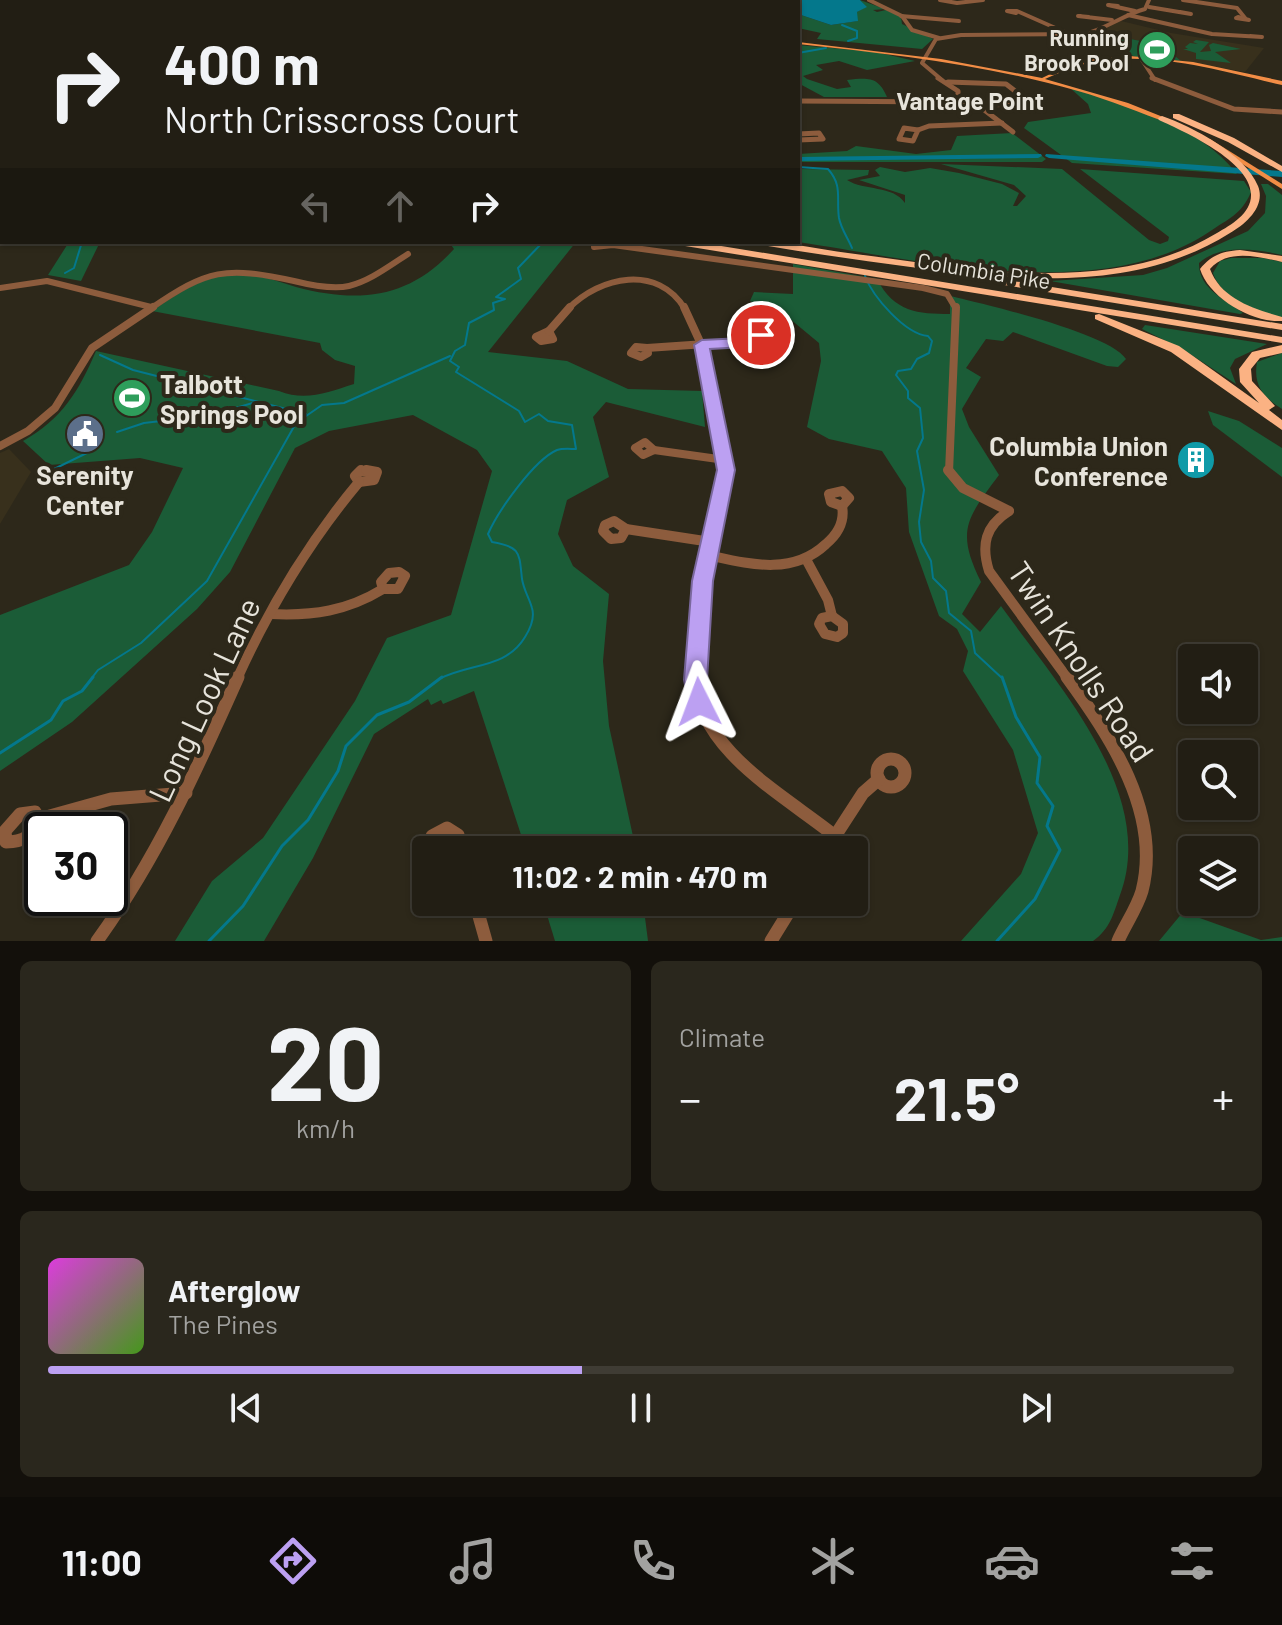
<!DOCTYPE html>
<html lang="en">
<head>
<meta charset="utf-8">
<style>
  :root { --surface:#221e14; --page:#2a271d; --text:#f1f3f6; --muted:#a2a2a0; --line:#3f3c34; --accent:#bca0f2 }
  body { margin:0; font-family:Barlow,sans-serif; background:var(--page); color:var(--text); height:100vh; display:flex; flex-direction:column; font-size:30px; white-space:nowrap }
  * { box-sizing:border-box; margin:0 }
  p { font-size:26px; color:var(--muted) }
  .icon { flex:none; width:44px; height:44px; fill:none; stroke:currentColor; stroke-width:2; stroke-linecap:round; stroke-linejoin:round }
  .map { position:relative; height:941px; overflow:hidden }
  .sheet { display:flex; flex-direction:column; gap:20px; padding:20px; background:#13100b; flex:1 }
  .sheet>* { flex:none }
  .guide { position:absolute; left:0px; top:0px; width:800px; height:244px; box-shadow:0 2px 6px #0004,0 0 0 2px var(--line); background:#221e14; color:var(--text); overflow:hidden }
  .buttons { position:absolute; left:1178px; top:644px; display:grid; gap:16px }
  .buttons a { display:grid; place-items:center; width:80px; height:80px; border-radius:8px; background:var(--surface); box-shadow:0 2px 6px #0004,0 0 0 2px var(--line); font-size:40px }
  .speed { position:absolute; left:24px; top:812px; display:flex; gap:16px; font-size:40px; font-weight:700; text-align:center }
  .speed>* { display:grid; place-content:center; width:104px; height:104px; border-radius:50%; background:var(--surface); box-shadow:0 2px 6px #0004,0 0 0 2px var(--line); line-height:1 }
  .speed .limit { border:4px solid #111; border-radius:12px; background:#fff; color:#111 }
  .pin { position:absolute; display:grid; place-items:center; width:68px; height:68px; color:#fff; margin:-34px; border:4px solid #fff; border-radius:50%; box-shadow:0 2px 8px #0007 }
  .me { position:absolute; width:88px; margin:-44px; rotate:357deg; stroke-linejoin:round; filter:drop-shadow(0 0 6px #0008) }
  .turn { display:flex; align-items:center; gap:28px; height:168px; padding:0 32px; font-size:36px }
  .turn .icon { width:104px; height:104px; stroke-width:2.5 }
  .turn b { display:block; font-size:56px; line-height:68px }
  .lanes { display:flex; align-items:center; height:76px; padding:0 32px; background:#0003; justify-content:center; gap:40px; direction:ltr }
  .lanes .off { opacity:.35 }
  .big { font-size:60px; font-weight:700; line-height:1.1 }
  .sheet .card { flex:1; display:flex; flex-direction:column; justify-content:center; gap:12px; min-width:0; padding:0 28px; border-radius:12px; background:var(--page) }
  .sheet .dial { align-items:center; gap:0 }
  .dial b { font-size:104px; line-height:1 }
  .song { display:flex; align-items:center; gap:24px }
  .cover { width:96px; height:96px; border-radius:12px; background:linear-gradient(135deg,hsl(300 70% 55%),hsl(100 70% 35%)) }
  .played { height:8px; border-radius:4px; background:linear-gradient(90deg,var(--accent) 45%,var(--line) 45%) }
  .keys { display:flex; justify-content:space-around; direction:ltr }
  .heat { display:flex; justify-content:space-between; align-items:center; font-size:44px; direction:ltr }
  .sheet .tiles { flex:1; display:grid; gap:20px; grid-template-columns:1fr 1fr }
  .card:last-child { grid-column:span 2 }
  .trip { position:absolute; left:412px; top:836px; width:456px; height:80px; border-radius:8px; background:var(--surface); box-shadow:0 2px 6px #0004,0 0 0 2px var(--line); font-weight:700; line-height:80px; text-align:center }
  .tab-bar { display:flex; height:128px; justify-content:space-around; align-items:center; background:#0e0c08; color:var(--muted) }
  .tab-bar .icon { width:56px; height:56px }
  .tab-bar .on { color:var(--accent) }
  .tab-bar b { font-size:36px; color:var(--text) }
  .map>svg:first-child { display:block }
  .commercial { fill:#392a35 }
  .built { fill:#38301c }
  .green { fill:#1b5c37 }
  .water { fill:#04788c }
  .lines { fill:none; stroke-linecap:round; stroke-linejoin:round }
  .stream-far1 { stroke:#04788c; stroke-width:2 }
  .stream { stroke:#04788c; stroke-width:3 }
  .river { fill:#04788c; fill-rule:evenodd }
  .minor-far5 { stroke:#8d5c3d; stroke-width:4 }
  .minor-far4 { stroke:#8d5c3d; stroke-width:5 }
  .minor-far3 { stroke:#8d5c3d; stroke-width:6 }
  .minor-far2 { stroke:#8d5c3d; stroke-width:8 }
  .minor-far1 { stroke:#8d5c3d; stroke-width:10 }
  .minor { stroke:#8d5c3d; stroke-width:13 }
  .major { fill:#f28d46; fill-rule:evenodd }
  .highway { fill:#fbb283; fill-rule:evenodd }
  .route { fill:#bca0f2; stroke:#7a689d; stroke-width:2 }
  .labels { text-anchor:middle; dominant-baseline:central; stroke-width:8; stroke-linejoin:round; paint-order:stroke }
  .far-poi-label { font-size:22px; font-weight:bold; fill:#e7e4db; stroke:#2d281a; text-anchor:end }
  .far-street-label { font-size:22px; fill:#e7e4db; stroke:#2d281a }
  .far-neighbourhood-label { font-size:24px; font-weight:bold; fill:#e7e4db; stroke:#2d281a }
  .poi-label { font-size:26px; font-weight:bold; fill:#e7e4db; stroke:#2d281a; text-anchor:start }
  .near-street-label { font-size:32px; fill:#e7e4db; stroke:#2d281a }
</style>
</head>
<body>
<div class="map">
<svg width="1282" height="941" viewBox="0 0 1282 941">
  <rect width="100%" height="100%" fill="#2d281a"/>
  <!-- commercial -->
  <polygon class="commercial" points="297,0 581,0 581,2 295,2"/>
  <!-- built -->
  <g class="built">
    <polygon points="1117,20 1171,33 1264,48 1245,72 1181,61 1162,45 1099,33"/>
    <polygon points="9,449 31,472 0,524 0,453"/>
  </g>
  <!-- green -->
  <g class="green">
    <polygon points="860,0 885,9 873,10 877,12 886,10 901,17 902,24 933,39 922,49 817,39 821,33 798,28 798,14 831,25 857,21 857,12 866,7"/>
    <polygon points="1099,33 1162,45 1181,61 1136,57 1082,37"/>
    <polygon points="1196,40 1209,42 1200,52 1211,51 1209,45 1213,43 1241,49 1215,52 1231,63 1196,59 1196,53 1183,49 1188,49 1185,47 1190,43 1198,44 1193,42"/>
    <path d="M798,45L876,52L915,61L867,70L839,61L816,65L823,70L803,76L807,79L837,89L851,87L847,80C868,78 878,76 887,97H824L798,83Z"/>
    <path d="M1069,87C1125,105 1200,125 1237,174L1072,163L1024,128L1028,122L1091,113L1088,104Z"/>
    <polygon points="1012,133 1046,159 1042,162 798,162 798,154 847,151 856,146 916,154 951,150 957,136"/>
    <path d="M941,164L1062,169L1149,240L1160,244L1168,241L1169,237L1080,169L1244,181L1251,192C1242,214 1228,219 1209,232C1099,305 920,260 798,242V169L869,170L868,175L847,180C864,191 893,185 905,203V195L859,180L880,176L875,170L880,167L905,172L930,168L959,173L1002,184L1019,193L1013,206H1017L1026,196L1014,185Z"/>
    <path d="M1261,184H1268L1282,195V255C1257,249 1220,244 1199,263C1198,288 1225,300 1243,313L1240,314L1050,281L1143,275L1167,268L1248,231L1265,213L1266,196Z"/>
    <polygon points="69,242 100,242 81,281 48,275"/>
    <path d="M449,242H576L488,352L567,361L628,389L702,391L705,427L606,402L593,417L609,477L567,500L558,534L573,566L609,594L603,661L609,726L636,850H526L474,691L443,704L441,700L431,705L428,699L374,734L313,858L264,941H175L212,881L263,838L355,701L387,638L451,615L492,471L477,450L413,415L329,431L295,448L230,572L197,609L72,722L0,771V615L129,565L152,532L183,468L140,458L49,465L23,441C62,419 79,391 96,351L279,391C306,402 328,392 354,384L355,366L335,360L322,350L320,343L152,311C179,293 203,275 236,274C257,273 277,281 296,287C360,304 410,298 454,249Z"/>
    <path d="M1231,258H1263L1282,262V318C1258,312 1221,299 1213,273L1220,261Z"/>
    <path d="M793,264L877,279C894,312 918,314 950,314V296C984,304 1109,333 1126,359L1118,367L1107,366L1013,332L1003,341L986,339L966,368L981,377L962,409L969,427L999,475C966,519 956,531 981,582L962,614L980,632L1001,606C1056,683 1158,793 1120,895C1113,915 1110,929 1093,941H961L1021,874L1038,833L1013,750L963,671L968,651L957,629L939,616L909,532L906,488L882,451L829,439L807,427L821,361L819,343L784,314L750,301L754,292L793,294Z"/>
    <polygon points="1145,325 1267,344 1235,359 1230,368 1236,384 1184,350 1142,329"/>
    <path d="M1282,353V409C1263,397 1253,385 1257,362Z"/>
    <polygon points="1208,411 1239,421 1282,448 1282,477 1213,425"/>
    <polygon points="543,902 643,902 648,941 555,941"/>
    <polygon points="1183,912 1261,940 1282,937 1282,941 1159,941"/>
  </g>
  <!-- water -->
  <polygon class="water" points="740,0 860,0 867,7 857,12 858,21 831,25 798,14 798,2"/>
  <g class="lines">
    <!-- stream-far1 -->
    <g class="stream-far1">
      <polyline points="62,2 77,0"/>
      <polyline points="0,22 2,19"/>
      <polyline points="842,25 857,31 857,38 848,41"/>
      <polyline points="798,53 826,48"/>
      <path d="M798,167L828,169C843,186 836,198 839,218C841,229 848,238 852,248"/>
      <polyline points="65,273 74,268 82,242"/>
      <path d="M865,276C873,297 905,334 928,336L932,341L929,353L917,359L911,369L898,371L896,375L908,391V398L920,408L923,438L917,451L924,490L919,522L921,542L931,561L933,578L946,591L949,613L971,631L975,653L1003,679"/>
      <polyline points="100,355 133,370 306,414"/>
      <polyline points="117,432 144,423 212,415 256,402"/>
      <polyline points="50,471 97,448 103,440"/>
      <polyline points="91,679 98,670 141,643 207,581 296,423 322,405 344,403 450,356"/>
      <path d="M439,679C469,663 506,669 525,637C530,629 535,618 532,608C529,597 524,591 522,579C519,552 521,547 492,542L488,534C498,511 534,460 557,450C563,448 570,449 576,449L572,425L548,421L539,414L525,422L519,411L456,372L459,367L450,361L455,351L465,345L469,323L494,310L493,303L505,299L496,297L521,279L518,268L543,242"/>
    </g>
    <!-- stream -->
    <g class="stream">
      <polyline points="0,753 51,720 63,701 82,691 93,677"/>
      <polyline points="209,941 243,906 282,846 308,820 338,771 346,746 377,715 409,702 442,677"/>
      <polyline points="997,941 1035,899 1060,850 1047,826 1053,806 1037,783 1040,757 1016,717 1002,677"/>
    </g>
    <!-- river -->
    <g class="river">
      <rect x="0" y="103" width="2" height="4"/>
      <polygon points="1041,154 1042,156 1038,158 798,161 798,157"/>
      <polygon points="1046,154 1282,171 1282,177 1049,158 1045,156"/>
    </g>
    <!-- minor-far5 -->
    <g class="minor-far5">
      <polyline points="692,0 701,2"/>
      <polyline points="869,0 902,16 912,30 939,38"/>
      <polyline points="940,0 957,3 983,0"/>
      <polyline points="1183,0 1237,8 1245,18"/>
      <polyline points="12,2 20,0"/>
      <polyline points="1118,6 1108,5 1135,11"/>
      <polyline points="1149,7 1191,14 1180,12"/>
      <polyline points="1016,13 1007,11 1017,11 1069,34"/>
      <polyline points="1128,15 1212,34 1262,37 1250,36"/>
      <polyline points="901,16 959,21"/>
      <polyline points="1089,17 1078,16 1112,20"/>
      <polygon points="1238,17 1249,20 1236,18"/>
      <polyline points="1142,60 1155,80"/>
      <path d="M942,80L922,63L936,39L961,35L1084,34C1106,29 1123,15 1145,9L1149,0"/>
    </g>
    <!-- minor-far4 -->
    <g class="minor-far4">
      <polyline points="1152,78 1234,109 1282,112"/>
      <polyline points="948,82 1006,84 1032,104 974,105"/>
      <polyline points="956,99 983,109 1013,132"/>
      <polyline points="798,101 949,102 958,97 958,91 938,78"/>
      <polygon points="904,128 918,130 913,141 899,139"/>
      <polyline points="918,130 929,126 1002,123"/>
      <polyline points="798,134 819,133 823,139 798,140"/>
    </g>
    <!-- minor-far3 -->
    <g class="minor-far3">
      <polyline points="594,247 613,245 923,288 947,294 956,309"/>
      <polyline points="0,288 47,281 151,307"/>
      <path d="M150,309C208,269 225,266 294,281C310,285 332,290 349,286C370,281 389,266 408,254"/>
      <path d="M568,309C600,276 658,264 685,309"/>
    </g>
    <!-- minor-far2 -->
    <g class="minor-far2">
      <polyline points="684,307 701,344 726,472"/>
      <polygon points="549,331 553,339 541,341 536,337"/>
      <polyline points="549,331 570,307"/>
      <polygon points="636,347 647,348 648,353 641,357 631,353"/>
      <polyline points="647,348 765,340 753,334 749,336 750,341"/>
      <polygon points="645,442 654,450 643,455 635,448"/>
      <polyline points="0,446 28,431 55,408 92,348 153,307"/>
      <polyline points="654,450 725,460"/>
      <polyline points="359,472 376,472"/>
      <polyline points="949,472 956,307"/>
    </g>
    <!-- minor-far1 -->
    <g class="minor-far1">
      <polyline points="948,470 963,488 1009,511"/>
      <polyline points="359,482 355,476 361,470"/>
      <polyline points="359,482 374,480 377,472 366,470"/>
      <polygon points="842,491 849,498 842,506 831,502 829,494"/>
      <path d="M1009,511C985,526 981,545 989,571L1068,679"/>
      <polygon points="614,521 626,529 621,538 611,539 603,531 605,525"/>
      <polyline points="626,529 711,542"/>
      <path d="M708,555C749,564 792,576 826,544C838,534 845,522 842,506"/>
      <polyline points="807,561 828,600 832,616"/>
      <polygon points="399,572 405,576 398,589 383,589 381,582 389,573"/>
      <path d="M271,614C313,616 347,611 383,589"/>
      <polygon points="832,616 843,624 843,633 837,637 825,634 819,624 822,618"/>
      <path d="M237,679C270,606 308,543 359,482"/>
      <polyline points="695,679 700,601 726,470"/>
    </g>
    <!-- minor -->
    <g class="minor">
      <path d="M695,677C698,750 784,795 835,836"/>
      <path d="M1067,677C1110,736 1162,813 1142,891C1137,908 1125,925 1118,941"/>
      <circle cx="891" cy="773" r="14"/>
      <path d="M35,812L39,819C34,836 23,842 6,842L5,831L20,814Z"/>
      <polyline points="39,819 111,799 186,793"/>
      <polyline points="428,850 432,836 447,828 458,835 457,850"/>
      <polyline points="826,850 863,793 879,779"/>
      <polyline points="475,902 486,941"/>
      <path d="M97,941C157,858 197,769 238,677"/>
      <polyline points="771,941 795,902"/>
    </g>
    <!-- major -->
    <g class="major">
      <polygon points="230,0 234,0 232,2 228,2"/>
      <polygon points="660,0 665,0 667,2 662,2"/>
      <path d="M798,42L941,59L1042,78L1069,65L1100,58L1130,56L1193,62L1282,81V85C1216,70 1141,46 1074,67C1064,70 1055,75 1045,79L1128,103L1173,121L1174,122L1171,124C1140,113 1110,100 1078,91C987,65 892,54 798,44Z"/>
      <polygon points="1206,139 1210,139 1282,184 1282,189 1206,141"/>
    </g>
    <!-- highway -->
    <g class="highway">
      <polygon points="1173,114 1179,114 1234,138 1282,166 1282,172 1228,142 1173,118"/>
      <path d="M1162,116C1193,127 1245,154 1258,186C1266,206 1246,224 1230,233C1136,292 1023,281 918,268C866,261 814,254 762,245L757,242C788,242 817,249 848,253C965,268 1110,298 1217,233C1231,225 1252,213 1251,194C1250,161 1185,132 1159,120L1158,118Z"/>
      <rect x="0" y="124" width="2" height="5"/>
      <rect x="0" y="136" width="2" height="4"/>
      <polygon points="674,242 697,242 1282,337 1282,343 679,245"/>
      <path d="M1240,250L1282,256V262C1259,257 1228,248 1210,269C1221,299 1254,309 1282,317V321C1252,323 1209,298 1200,269C1211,255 1223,251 1240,250Z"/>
      <polygon points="1002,279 1282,324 1282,330 998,284 998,280"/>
      <polygon points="1099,314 1179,346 1259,403 1240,382 1239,369 1252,352 1282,345 1282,353 1260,358 1251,369 1252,381 1275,406 1269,410 1282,420 1282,430 1171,352 1095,319 1095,315"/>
    </g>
  </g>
  <!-- route -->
  <polygon class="route" points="751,330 768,335 745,347 710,349 735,470 713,581 707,680 710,702 707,710 699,713 690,710 684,680 692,581 717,470 694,345 702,340 743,338 746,331"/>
  <!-- icons -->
  <defs>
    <g id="stadium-disc" transform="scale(2)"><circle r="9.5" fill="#2e9e5b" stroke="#2d281a"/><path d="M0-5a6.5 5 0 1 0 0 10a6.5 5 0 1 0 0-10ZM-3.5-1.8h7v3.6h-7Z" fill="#fff"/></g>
    <g id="civic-disc" transform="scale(2)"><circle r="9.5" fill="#5c6f8a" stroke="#2d281a"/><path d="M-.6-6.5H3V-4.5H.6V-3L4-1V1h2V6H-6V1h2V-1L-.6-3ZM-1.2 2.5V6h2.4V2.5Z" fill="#fff"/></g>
    <g id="building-disc" transform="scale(2)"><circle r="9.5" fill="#0f9aa8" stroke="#2d281a"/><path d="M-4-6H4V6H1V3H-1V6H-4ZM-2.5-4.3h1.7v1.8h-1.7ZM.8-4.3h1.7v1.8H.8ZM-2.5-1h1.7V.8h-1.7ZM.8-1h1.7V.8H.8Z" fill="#fff"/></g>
  </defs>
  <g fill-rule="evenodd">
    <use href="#stadium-disc" x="1157" y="50"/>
    <use href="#stadium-disc" x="132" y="398"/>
    <use href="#civic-disc" x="85" y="434"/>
    <use href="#building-disc" x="1196" y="460"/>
  </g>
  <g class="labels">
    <!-- far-poi labels -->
    <g class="far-poi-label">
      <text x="1129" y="37">Running<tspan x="1129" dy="25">Brook Pool</tspan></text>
    </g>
    <!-- far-street labels -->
    <g class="far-street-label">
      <text transform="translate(984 270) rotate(9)">Columbia Pike</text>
    </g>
    <!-- far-neighbourhood labels -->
    <g class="far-neighbourhood-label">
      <text x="970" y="100">Vantage Point</text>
    </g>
    <!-- poi labels -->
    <g class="poi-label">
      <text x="160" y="383">Talbott<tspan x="160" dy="30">Springs Pool</tspan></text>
      <text x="1168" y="445" text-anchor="end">Columbia Union<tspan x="1168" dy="30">Conference</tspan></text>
      <text x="85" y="474" text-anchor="middle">Serenity<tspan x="85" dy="30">Center</tspan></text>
    </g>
    <!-- near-street labels -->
    <g class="near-street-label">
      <text transform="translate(1082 661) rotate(56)">Twin Knolls Road</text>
      <text transform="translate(203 699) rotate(-65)">Long Look Lane</text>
    </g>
  </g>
</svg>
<div class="buttons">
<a><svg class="icon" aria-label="sound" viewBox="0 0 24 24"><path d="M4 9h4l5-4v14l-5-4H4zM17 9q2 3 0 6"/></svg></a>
<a><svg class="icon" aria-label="search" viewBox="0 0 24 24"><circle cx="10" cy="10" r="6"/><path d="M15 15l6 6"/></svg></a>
<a><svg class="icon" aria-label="layers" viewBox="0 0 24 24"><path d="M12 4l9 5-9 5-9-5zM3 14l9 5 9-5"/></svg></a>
</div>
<div class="speed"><div class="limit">30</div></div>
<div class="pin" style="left:761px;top:335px;background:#d93025"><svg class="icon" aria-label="arrive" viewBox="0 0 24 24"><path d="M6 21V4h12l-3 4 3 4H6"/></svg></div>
<svg class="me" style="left:699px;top:702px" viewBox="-20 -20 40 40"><path d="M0-17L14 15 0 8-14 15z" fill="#bca0f2" stroke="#fff" stroke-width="4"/></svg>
<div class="trip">11:02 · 2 min · 470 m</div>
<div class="guide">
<div class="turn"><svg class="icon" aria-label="right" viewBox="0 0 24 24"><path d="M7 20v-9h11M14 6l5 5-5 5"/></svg><div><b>400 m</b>North Crisscross Court</div></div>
<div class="lanes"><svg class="icon off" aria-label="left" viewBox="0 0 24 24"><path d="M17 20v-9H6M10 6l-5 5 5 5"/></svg><svg class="icon off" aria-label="ahead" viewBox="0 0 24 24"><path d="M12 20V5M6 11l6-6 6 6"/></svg><svg class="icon" aria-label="right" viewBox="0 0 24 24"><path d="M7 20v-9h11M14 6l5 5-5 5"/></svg></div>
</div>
</div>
<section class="sheet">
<div class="tiles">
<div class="card dial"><b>20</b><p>km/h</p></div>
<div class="card"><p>Climate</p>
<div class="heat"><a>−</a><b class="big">21.5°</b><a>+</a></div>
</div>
<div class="card">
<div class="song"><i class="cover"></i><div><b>Afterglow</b><p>The Pines</p></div></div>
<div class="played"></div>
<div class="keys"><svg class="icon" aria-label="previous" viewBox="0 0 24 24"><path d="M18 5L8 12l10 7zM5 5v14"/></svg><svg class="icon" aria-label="pause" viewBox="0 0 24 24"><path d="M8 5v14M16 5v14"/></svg><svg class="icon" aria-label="next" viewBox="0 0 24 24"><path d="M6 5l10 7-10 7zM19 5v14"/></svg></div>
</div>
</div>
</section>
<nav class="tab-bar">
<b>11:00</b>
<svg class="icon on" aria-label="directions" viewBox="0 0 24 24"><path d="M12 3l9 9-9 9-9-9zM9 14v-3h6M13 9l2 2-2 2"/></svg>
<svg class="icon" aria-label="music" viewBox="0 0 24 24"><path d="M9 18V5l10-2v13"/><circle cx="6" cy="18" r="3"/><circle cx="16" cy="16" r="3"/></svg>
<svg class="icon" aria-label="phone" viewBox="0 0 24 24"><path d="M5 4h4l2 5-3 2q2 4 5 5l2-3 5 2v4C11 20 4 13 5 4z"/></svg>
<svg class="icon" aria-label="climate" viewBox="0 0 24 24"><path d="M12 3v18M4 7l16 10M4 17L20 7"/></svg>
<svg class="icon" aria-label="car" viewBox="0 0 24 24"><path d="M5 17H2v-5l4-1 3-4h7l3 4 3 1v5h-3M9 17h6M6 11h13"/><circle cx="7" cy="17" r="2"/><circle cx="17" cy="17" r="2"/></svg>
<svg class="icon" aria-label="filters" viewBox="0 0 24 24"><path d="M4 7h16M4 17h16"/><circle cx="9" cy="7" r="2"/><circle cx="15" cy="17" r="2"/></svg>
</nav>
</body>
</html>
